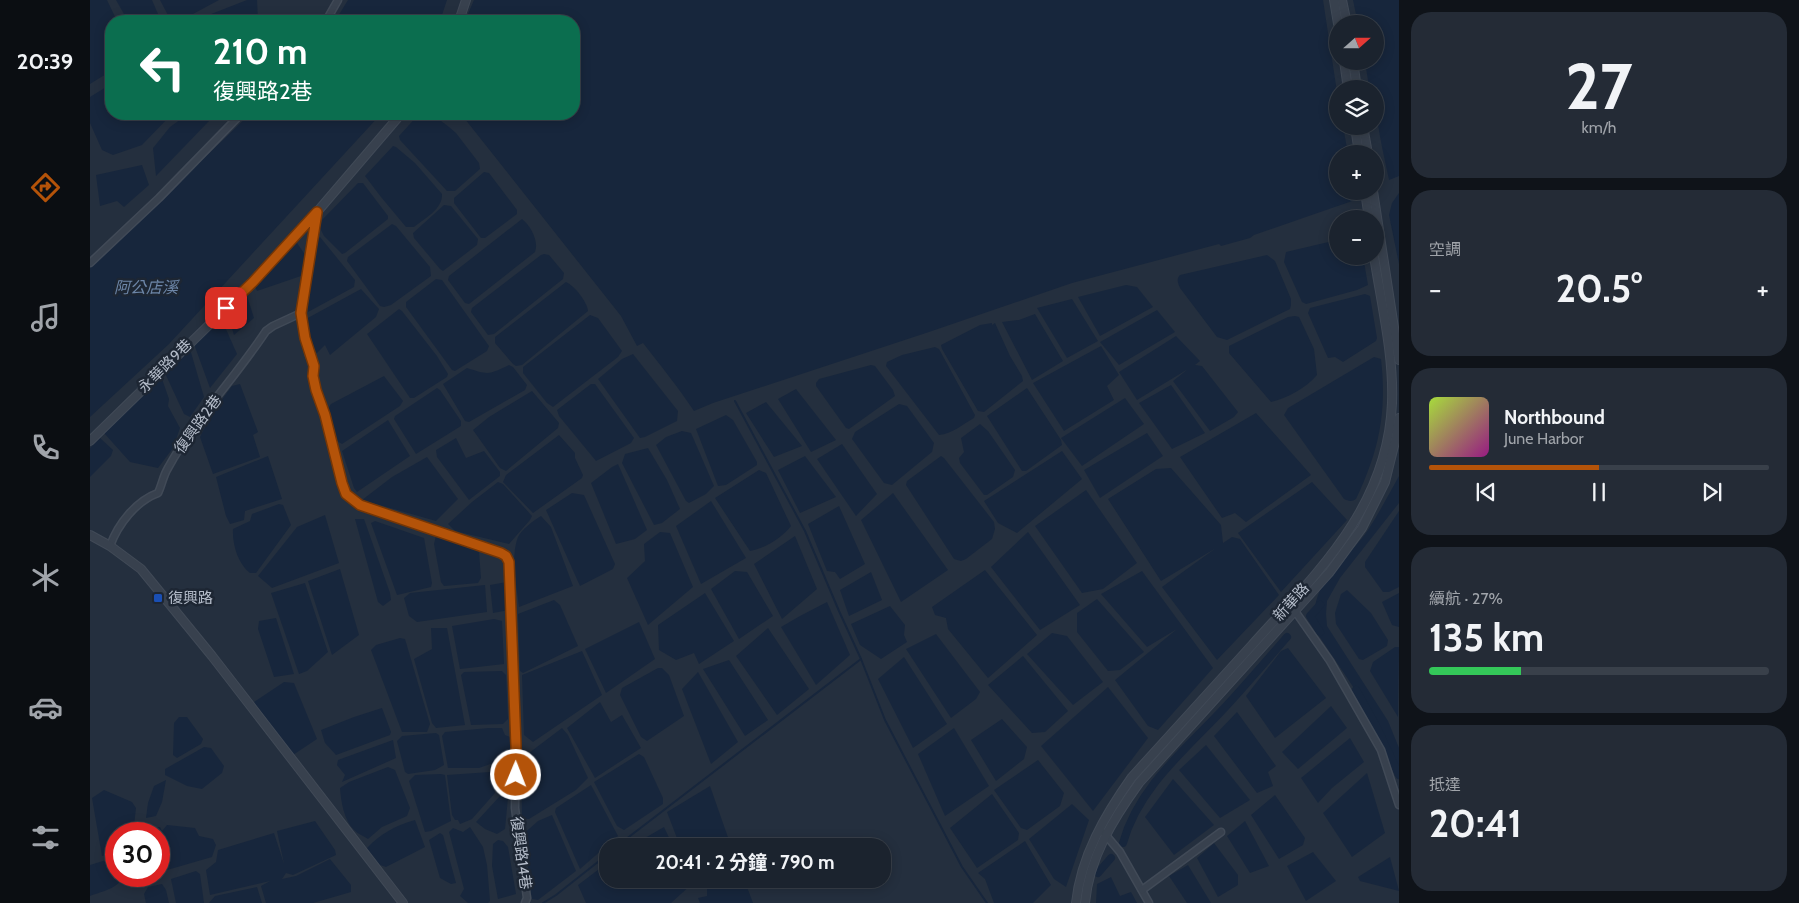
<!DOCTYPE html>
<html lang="zh-TW">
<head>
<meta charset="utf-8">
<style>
  :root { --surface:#1b232e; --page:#242b36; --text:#f1f3f6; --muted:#a0a4aa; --line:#39404a; --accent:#b45309 }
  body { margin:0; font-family:Cabin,"Noto Sans TC",sans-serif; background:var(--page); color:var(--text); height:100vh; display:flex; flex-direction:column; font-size:19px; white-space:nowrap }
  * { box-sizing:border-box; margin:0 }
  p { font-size:16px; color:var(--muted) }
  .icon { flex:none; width:28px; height:28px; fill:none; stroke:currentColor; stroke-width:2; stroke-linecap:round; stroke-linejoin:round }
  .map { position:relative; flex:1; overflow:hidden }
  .details { display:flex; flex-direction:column; gap:12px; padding:12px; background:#0f1319; width:400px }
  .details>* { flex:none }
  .top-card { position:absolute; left:15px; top:15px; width:475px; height:105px; border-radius:20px; box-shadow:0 2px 12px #0003,0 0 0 1px var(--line); background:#0b6e4f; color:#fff; overflow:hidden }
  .needle { width:32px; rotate:69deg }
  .controls { position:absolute; left:1239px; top:15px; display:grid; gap:10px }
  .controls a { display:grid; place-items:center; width:55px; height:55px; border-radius:50%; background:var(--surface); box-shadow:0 2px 12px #0003,0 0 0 1px var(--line); font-size:25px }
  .speed { position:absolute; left:15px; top:822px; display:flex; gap:10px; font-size:25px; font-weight:700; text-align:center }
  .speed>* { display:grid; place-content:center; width:65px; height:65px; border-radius:50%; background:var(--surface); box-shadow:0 2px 12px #0003,0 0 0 1px var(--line); line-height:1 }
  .speed .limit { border:8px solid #d22; background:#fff; color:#111 }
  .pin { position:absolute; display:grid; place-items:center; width:42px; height:42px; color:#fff; margin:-21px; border-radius:10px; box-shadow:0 2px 8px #0006 }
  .me { position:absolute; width:55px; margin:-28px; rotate:1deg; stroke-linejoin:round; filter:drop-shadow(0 0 4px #0008) }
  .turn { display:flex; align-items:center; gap:18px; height:105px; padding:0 25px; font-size:22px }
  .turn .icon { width:65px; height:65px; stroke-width:2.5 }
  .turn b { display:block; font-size:35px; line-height:42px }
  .big { font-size:38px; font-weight:700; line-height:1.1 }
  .details .card { flex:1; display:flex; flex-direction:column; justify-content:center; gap:8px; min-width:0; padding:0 18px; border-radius:20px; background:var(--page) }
  .details .dial { align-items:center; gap:0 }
  .dial b { font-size:65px; line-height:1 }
  .song { display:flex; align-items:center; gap:15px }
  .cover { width:60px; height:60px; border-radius:8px; background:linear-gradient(135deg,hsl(80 70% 55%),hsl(310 70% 35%)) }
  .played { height:5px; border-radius:2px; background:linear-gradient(90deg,var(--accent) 50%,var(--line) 50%) }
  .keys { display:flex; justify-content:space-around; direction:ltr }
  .heat { display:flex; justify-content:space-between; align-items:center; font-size:28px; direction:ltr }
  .charge { height:8px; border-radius:4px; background:linear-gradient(90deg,#34c759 27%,var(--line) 0) }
  .trip { position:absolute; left:509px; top:838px; width:292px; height:50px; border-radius:20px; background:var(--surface); box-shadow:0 2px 12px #0003,0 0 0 1px var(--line); font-weight:700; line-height:50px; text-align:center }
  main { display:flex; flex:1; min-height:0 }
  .tab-bar { display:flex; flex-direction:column; width:90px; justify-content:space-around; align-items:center; background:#0b0e12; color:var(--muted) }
  .tab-bar .icon { width:35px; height:35px }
  .tab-bar .active { color:var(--accent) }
  .tab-bar b { font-size:22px; color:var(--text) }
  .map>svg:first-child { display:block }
  .water { fill:#17263c }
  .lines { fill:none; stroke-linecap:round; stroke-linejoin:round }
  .stream { stroke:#17263c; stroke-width:2 }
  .canal { stroke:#17263c; stroke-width:8 }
  .minor-casing { stroke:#414a57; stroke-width:9 }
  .tertiary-casing { stroke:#414a57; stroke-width:10 }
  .minor { stroke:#38414e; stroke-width:6 }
  .tertiary { stroke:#38414e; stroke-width:8 }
  .route-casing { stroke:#753606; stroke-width:12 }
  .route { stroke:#b45309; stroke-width:9 }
  .transit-dot { fill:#1a4fb4; stroke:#1d2633; stroke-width:2 }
  .labels { text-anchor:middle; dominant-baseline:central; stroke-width:5; stroke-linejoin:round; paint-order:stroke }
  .street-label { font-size:15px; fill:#b4bcc9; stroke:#1d2633 }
  .poi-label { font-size:15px; fill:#b4bcc9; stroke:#1d2633; text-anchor:start }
  .water-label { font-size:16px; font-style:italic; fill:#6d86a8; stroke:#1d2633 }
</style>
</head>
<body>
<main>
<nav class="tab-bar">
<b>20:39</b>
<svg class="icon active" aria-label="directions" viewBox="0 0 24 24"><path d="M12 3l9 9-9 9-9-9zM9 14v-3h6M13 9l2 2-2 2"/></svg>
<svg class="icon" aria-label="music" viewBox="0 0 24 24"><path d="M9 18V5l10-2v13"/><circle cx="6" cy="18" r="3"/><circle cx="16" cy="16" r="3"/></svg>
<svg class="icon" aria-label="phone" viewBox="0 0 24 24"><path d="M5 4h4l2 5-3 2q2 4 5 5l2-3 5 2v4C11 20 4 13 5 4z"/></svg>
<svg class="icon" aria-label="climate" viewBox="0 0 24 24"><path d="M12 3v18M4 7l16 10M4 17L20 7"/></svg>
<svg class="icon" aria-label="car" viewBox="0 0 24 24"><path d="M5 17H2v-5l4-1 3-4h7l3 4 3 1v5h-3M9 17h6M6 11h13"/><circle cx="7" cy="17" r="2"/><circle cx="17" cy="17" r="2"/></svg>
<svg class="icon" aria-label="filters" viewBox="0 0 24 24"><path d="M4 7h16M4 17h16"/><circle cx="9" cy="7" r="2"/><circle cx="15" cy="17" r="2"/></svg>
</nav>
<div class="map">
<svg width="1309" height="903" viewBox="0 0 1309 903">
  <rect width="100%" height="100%" fill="#242f3e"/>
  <!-- water -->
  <g class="water">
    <polygon points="0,0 17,0 27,21 21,21 21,71 0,84"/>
    <polygon points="26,0 62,0 71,21 38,21"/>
    <polygon points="70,0 129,0 90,21 81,21"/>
    <polygon points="157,0 167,0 168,21 111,21 111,18"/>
    <polygon points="258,0 357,0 350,21 245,21"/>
    <path d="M384,0H1233L1247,92L1248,126H1253L1258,154H1248V191H1264L1265,200L1164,235L1160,238L1131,246L1129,244L982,283L839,332L623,403L604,411C588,387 571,366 553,343L547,346L531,316L371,114H484V21H375Z"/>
    <path d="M1263,0H1309V176L1299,180C1293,150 1285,120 1285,89H1280L1279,87L1275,61H1285V24H1268Z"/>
    <polygon points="21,84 21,114 82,114 52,145 23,155 12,150 0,123 0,97"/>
    <polygon points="98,114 119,114 121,119 66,176 63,148 80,127"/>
    <polygon points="160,114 291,114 79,344 0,417 0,264 79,192"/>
    <polygon points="329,114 342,114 359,127 366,133 389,163 390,169 365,191 357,191 310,140 309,136"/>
    <path d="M303,146L306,147L325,163L352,194C353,209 334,219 324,227H316L291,197L275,176Z"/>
    <polygon points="52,165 59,185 34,207 27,201 10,206 6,175"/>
    <polygon points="394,172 399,173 427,210 427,214 395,238 391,238 364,203 364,198"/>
    <polygon points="268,183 273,183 298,216 298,219 255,253 252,254 234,236 230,228 232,220"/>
    <polygon points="1309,193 1309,264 1299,215 1302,203"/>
    <polygon points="354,205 361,206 388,239 387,245 353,271 350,269 324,238 323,233"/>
    <path d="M432,219C441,226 449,242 445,252L379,304L375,303L358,280L359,276Z"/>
    <polygon points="302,224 306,226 340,267 341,276 301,305 294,307 290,306 257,261 258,257"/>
    <path d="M230,237L265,280L264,287L218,312C214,296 219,284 223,268C226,257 224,247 230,237Z"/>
    <polygon points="1247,240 1248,256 1273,256 1278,285 1267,290 1216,304 1212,302 1194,262 1196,252"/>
    <polygon points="207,243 218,259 211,276 167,291 163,282"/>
    <polygon points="454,254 459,255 474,273 473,279 404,334 398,335 381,312 382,308 451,255"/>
    <path d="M1177,255L1185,261L1201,299V305L1200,309L1137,340L1127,337L1090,288C1088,283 1086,279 1090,275Z"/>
    <polygon points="346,279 352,280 399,346 397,351 365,371 362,370 316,307 316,302"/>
    <path d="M476,282C485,286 497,302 498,311L432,365L426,366L423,364L405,343V337Z"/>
    <polygon points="1036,285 1047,287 1063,307 1010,336 988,297"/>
    <polygon points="271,289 289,309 286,317 240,355 235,345 227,353 221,347 216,319"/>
    <polygon points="156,293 164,318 144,335 137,312"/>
    <polygon points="1275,294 1280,296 1287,338 1286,341 1253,362 1245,357 1238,358 1218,313 1220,308"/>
    <polygon points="982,299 1008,341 977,358 947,308"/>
    <polygon points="309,309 312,311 347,356 358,374 357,377 324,398 320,398 277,334"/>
    <polygon points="1067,310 1085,332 1029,365 1010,342"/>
    <polygon points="945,314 973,361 942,380 912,322 929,320"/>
    <polygon points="500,315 508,318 532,351 528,357 463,407 457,403 433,373 433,367"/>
    <path d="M1205,316L1209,317L1224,349L1227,375C1216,388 1197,398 1181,402L1139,353V346L1198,317Z"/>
    <polygon points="131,318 147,354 120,388 104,344"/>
    <polygon points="902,323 902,325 905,323 920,356 932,376 933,381 894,412 888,411 852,349 851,345 890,325"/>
    <polygon points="1086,336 1110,361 1105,365 1112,366 1148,412 1144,417 1120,431 1083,381 1098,369 1047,400 1029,372"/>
    <polygon points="1011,346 1029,375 1017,386 1024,400 974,431 943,383"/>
    <path d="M845,347L849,349L885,415L884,418C873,424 862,434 849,435L796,366L797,362L812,355Z"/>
    <polygon points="100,349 114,397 100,417 94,414 74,371"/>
    <polygon points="543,354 588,411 587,421 555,437 550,438 508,379 532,359"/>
    <path d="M1284,357L1291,359C1297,413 1289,450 1266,499C1262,502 1258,501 1254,499L1194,415L1198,408Z"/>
    <path d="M419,365L423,367L437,385L435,390L379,422L375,421L353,384L377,368C399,375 398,375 419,365Z"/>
    <polygon points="781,365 785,366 803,390 805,396 759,429 756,428 726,386 726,383 729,379"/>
    <polygon points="294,376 313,401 310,406 252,444 244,439 237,410 241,404"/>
    <polygon points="72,379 79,399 78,406 90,428 83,448 68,468 40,462 14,433 61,386"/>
    <polygon points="150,384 168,432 163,435 170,457 123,474 110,437 122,413 142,386"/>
    <polygon points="501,384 505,384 544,438 541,443 506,461 469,416 467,410"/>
    <polygon points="1081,385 1115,433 1082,449 1049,403"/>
    <polygon points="347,388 350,390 371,421 371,426 326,454 304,419 305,416"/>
    <polygon points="937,388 971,440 972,445 936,471 932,471 897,416"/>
    <polygon points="706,389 746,440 721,452 688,399"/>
    <polygon points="442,391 469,423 468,428 416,471 410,468 383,430 399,417"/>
    <polygon points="1035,398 1054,424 992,466 971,438"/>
    <polygon points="676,402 712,446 684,457 656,413"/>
    <polygon points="809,404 817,406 844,443 842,452 802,485 794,483 762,439 765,432"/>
    <polygon points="1166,413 1221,475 1156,522 1145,513 1132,518 1090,457"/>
    <polygon points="636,415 643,420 667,462 667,465 636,485 628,486 606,429"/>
    <polygon points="298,420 320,456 267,492 264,488 252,451"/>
    <polygon points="890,424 898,431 925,470 923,477 897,495 894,495 870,463 869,458 874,452 871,438"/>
    <polygon points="592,431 601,433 624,486 616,494 599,503 596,501 566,445 576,437"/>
    <polygon points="1057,433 1073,456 1010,498 994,470"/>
    <polygon points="469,435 485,453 485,458 493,475 492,478 443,513 413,482 416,475"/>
    <polygon points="10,438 23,450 21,456 0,477 0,448"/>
    <polygon points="366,438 376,458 394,451 410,472 410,476 379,500 347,457 346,450"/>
    <polygon points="752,444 787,494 766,516 727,459"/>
    <polygon points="558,448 577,480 590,509 572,523 564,525 532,463 535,454"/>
    <polygon points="972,451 992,479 927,533 908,523 894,501"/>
    <polygon points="178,456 192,499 155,511 154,520 140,524 136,516 126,477"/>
    <polygon points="715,456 746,497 710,513 688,470"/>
    <polygon points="851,456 854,458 904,522 905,529 902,539 876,559 871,561 864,559 816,485 817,481"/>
    <polygon points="337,457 368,499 346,521 272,500 302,477"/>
    <polygon points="528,464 557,530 545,539 526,544 501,483 522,467"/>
    <polygon points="1081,468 1131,525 1133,543 1142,537 1150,539 1189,595 1127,660 1072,587 1126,548 1071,581 1018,499 1066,469"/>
    <path d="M669,470L676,473L701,526C693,537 674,549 660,551L625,498Z"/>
    <path d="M1309,476V503L1250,578L1237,601L1236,614L1237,626L1298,721L1309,748V778L1294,735L1286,721L1229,636C1211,587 1254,565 1278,530C1289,513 1299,494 1309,476Z"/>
    <polygon points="408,482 413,484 442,516 440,520 419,544 365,531 358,524 382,502"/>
    <polygon points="1222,482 1257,520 1191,592 1148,533"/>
    <polygon points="996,490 1047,563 1013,589 992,593 945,526"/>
    <polygon points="482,493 494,495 525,564 523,569 490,586 456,510"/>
    <polygon points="803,493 858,570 811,602 771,520"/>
    <polygon points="621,501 656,558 611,584 586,526"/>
    <path d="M189,504L193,505L201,525L166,573H160C148,564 142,544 143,529L160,521L162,514Z"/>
    <polygon points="749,506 775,564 750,579 745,572 737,571 718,524"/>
    <polygon points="1309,511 1309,587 1299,592 1293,592 1275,567 1275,562"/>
    <polygon points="235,515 249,563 182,588 168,576 207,527"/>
    <path d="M451,516L461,527L483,586L429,607C427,585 420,558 428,537C431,530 444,520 451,516Z"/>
    <polygon points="265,519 274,519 300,593 301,600 293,606 288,602"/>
    <polygon points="285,521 334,538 342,583 341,587 307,595 281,523"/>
    <polygon points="570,532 580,533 603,587 558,625 537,578 555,561 554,544"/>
    <polygon points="938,532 990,605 950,630 901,567"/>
    <polygon points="346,536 384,547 389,552 391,578 388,583 354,586 351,582 344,544"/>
    <polygon points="705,536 727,589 692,619 664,564"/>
    <polygon points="250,569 269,635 242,655 218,581"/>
    <polygon points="895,570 947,635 898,678 858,629 856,618 845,615 842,607"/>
    <polygon points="645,571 657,572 683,616 649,639 621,589"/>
    <polygon points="1052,571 1123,668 1068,730 1058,726 1025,680 1087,629 1057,647 1011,594"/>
    <polygon points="781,572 792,600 759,616 750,590"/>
    <polygon points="417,582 419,610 403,613 400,585"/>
    <polygon points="215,583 238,652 217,671 209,674 181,593"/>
    <polygon points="395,585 397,612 327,622 319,616 314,598 320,593"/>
    <polygon points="1257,590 1281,613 1298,640 1297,646 1273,660 1269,659 1246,624 1245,613 1251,594"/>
    <polygon points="615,593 644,641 609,664 604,653 586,660 569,650 568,625"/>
    <polygon points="1309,593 1309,627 1302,625 1292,602"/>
    <polygon points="1007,599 1054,652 1030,670 1018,671 987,632 987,613"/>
    <polygon points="464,600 470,605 488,646 433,673 430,671 428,614"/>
    <polygon points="737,602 760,655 726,685 691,627 710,616"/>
    <polygon points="800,606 815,625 814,635 817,642 791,659 770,645 761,624"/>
    <polygon points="186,618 204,674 184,677 168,629 169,621"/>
    <polygon points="404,619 412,621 414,664 370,669 362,626"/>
    <polygon points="549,622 565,659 516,693 495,649"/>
    <polygon points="341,628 357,628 375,725 346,728 342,723 324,659 342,649"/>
    <polygon points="678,628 719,689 687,715 646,656"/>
    <polygon points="962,633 977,636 1013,682 983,705 937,654"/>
    <polygon points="846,634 890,692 886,699 861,718 816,649"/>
    <polygon points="310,638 315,639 340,724 337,732 312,732 281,650 286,645"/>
    <polygon points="1305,647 1309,647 1308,717 1280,671 1283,662"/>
    <polygon points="1198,648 1236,698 1185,738 1156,696 1191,651"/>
    <polygon points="492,651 512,695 443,742 434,735 432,675"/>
    <polygon points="933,656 978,711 955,732 942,733 898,685"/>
    <polygon points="814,657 857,724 823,748 788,679"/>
    <polygon points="639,660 678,720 655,736 613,669"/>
    <polygon points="568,668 572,668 579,675 594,716 557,741 551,737 530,695 532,688"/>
    <polygon points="412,671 416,675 418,719 413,724 381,725 371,675 374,672"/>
    <polygon points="608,672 648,742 621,764 592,689"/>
    <polygon points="194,682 204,683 227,739 203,755 164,702"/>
    <polygon points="1018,687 1058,738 1003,811 951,746"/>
    <polygon points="510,702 521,722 532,715 551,748 505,778 477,728"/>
    <polygon points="1241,706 1257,728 1208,769 1192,752"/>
    <polygon points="292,708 301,732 300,735 246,755 235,743 231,730 264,717"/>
    <polygon points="1147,712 1186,766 1178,772 1183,786 1167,793 1124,736"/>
    <polygon points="89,717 97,717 113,739 111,744 87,758 83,755 84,723"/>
    <polygon points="912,719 937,747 934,759 906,781 881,740"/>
    <polygon points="399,728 412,728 415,735 420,737 420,757 389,768 358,768 352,736 355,732"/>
    <polygon points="472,728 478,735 498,778 486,790 439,819 432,819 431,759"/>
    <polygon points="864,728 899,786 855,816 828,754"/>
    <polygon points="346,733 349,735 354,765 345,770 318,774 315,772 307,741 312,736"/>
    <polygon points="1260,738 1274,762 1242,788 1228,803 1211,778"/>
    <polygon points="303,740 306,758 252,782 255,775 247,765 248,760"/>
    <polygon points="1116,745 1160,800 1130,818 1089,770"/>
    <polygon points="114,747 121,748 134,766 132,773 112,789 97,786 75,775 75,769"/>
    <polygon points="549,754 554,757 573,798 573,804 534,830 527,826 504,782"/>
    <polygon points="948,760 974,793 970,806 937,830 931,828 904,790"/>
    <path d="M298,767L305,770L320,808L317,816L292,827L278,839C274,836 268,834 264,830C254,820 251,802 250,788L259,782Z"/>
    <polygon points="400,772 405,793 382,819 370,824 368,820 365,820 362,815 357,775"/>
    <polygon points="1277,773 1295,833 1262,857 1233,813"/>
    <polygon points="351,774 355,775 361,821 341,831 335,832 319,781 325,775"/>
    <polygon points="1083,779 1124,825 1084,855 1055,817"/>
    <polygon points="76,780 72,802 66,816 56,818 58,803 64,786"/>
    <polygon points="501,785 528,836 490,869 465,812 466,808"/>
    <polygon points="620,786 641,846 590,846 577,812"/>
    <polygon points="14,790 42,802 46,808 43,834 26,834 26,852 12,856 2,798"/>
    <polygon points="902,794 929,833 928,840 887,868 860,828"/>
    <polygon points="1185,795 1215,838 1213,845 1189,859 1161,815"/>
    <polygon points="410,796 418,797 415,829 407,834 395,829 386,822"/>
    <polygon points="982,804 999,820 976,887 964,879 939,839"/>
    <polygon points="462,815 486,871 448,900 442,899 431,836 448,821"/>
    <path d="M325,820L335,847L296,867L290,865L277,848C291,833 305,826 325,820Z"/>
    <polygon points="225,821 245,850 246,855 203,875 196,873 192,879 206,876 240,859 261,885 261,892 223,903 176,903 171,886 180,881 120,895 116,870 126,862 128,850 184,833 194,864 187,831"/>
    <polygon points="1155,821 1179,866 1160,873 1137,836"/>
    <polygon points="77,825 105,828 109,836 123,839 126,845 122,857 77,870 74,870 73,867 69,868 69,834 49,834 50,827 70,827 72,831"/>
    <polygon points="380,827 393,847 397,865 400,901 398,903 378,903 370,896 374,889 359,832 363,828 373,832"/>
    <polygon points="574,827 583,846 541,846"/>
    <polygon points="350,833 353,835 366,883 361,884 350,878 339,840"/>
    <polygon points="408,840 413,841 418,847 426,894 408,899 402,866 403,844"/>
    <polygon points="935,841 961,885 943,903 904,903 895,879 888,873"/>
    <polygon points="1124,843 1148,875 1148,885 1128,897 1107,858"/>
    <polygon points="1223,852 1246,881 1216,901 1197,866"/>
    <path d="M26,857V876H34C27,889 13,891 0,896V865Z"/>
    <polygon points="1300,857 1309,891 1270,881 1268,877"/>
    <polygon points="517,863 518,879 599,879 602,884 581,903 496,903 488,885"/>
    <polygon points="1098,865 1121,903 1097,903 1079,876"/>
    <polygon points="106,871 110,874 114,903 86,903 81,879"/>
    <polygon points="1021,877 1030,896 1041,892 1047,903 1006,903 1007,884"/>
    <polygon points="626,879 654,879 663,903 610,903 608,898 617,896 617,883"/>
    <polygon points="72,884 76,890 79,903 56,903 54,894 58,887"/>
    <polygon points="167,887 172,903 119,903 125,896"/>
  </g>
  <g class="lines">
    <!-- stream -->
    <g class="stream">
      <polyline points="645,401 715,531 749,611 771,659 795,720 872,867 897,903"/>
      <polyline points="527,846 771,659"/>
      <polyline points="453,903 466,895 518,854"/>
    </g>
    <!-- canal -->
    <g class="canal">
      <polyline points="1230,632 1220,616 1230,605"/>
      <polyline points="1266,690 1286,726 1309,775"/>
      <path d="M1033,843C1049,785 1100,746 1139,703C1159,681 1178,659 1197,637"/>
      <polyline points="1008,873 1021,858"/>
    </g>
    <!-- minor casing -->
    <g class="minor-casing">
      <g id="minor">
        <polyline points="236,21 248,0"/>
        <polyline points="227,212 211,313 212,326 219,355 225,367 223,376 226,390 235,415 252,483 256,494 270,505 411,553 416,556 419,562 426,746 425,808 437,898 435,903"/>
        <polyline points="0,263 69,198 151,114"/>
        <path d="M20,546C28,524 46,501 68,493C72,485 73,476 78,468C105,419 145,378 176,331L183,326L211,313"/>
        <polyline points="1205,611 1240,661 1291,750 1309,805"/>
        <polyline points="1014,833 1030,852 1059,903"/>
        <polyline points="1052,890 1131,832"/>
      </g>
    </g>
    <!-- tertiary casing -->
    <g class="tertiary-casing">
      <g id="tertiary">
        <polyline points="1244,0 1248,24"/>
        <polyline points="1252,0 1257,24"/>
        <polyline points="369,21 376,0"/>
        <polyline points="1254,61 1258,89"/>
        <polyline points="1263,61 1267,89"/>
        <polyline points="1265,126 1269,154"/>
        <polyline points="1273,126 1278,154"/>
        <polyline points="1275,191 1279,219"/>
        <polyline points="1283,191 1309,360"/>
        <polyline points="0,441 163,282 227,212 311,114"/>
        <polyline points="0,535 20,546 51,569 122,656 313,903"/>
        <path d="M986,903C991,856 1015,815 1042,777C1082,733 1122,689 1162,645C1227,573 1298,507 1302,403C1304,356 1291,302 1284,256"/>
        <path d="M995,903C999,858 1023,819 1049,783L1239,573L1272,528L1295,482L1306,438L1309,418"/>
      </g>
    </g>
    <!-- minor -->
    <use href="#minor" class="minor"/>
    <!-- tertiary -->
    <use href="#tertiary" class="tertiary"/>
  </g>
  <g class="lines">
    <!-- route casing -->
    <g class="route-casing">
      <polyline id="route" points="136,308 163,282 227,212 211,313 215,338 224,366 223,376 226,390 235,415 252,483 256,494 270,505 411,553 416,556 419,562 426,746 426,775"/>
    </g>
    <!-- route -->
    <use href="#route" class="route"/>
  </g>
  <!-- markers -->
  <rect class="transit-dot" x="63" y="593" width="10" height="10" rx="2.5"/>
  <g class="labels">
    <!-- street labels -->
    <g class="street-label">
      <text transform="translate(75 366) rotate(-45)">永華路9巷</text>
      <text transform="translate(108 424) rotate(-54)">復興路2巷</text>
      <text transform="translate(1201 602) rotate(-48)">新華路</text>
      <text transform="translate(431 853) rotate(82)">復興路14巷</text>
    </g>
    <!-- poi labels -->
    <g class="poi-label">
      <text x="78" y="598">復興路</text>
    </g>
    <!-- water labels -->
    <g class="water-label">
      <text x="56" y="287">阿公店溪</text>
    </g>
  </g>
</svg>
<div class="controls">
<a><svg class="needle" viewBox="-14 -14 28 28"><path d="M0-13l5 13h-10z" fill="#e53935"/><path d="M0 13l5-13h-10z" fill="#a0a4aa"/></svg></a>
<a><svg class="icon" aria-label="layers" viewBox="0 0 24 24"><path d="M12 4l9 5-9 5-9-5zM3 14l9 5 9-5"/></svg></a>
<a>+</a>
<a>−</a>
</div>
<div class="speed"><div class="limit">30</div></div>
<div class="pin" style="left:136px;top:308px;background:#d93025"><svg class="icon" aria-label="arrive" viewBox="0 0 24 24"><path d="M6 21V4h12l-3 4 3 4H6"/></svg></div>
<svg class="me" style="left:426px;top:775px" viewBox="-20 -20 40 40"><circle r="17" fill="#b45309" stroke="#fff" stroke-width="3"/><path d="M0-11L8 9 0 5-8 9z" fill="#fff"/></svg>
<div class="trip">20:41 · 2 分鐘 · 790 m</div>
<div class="top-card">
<div class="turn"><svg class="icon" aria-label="left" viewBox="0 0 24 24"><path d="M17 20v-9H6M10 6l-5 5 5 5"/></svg><div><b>210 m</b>復興路2巷</div></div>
</div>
</div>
<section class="details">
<div class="card dial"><b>27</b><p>km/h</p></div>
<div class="card"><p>空調</p>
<div class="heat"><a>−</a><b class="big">20.5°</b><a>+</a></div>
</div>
<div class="card">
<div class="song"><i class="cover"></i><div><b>Northbound</b><p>June Harbor</p></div></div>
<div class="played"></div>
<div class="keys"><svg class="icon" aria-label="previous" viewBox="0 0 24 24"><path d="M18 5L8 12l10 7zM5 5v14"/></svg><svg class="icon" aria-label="pause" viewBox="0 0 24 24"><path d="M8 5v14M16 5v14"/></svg><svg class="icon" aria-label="next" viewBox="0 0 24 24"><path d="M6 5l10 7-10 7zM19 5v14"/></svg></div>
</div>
<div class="card"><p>續航 · 27%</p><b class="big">135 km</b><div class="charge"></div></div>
<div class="card"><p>抵達</p><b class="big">20:41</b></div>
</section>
</main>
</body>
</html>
